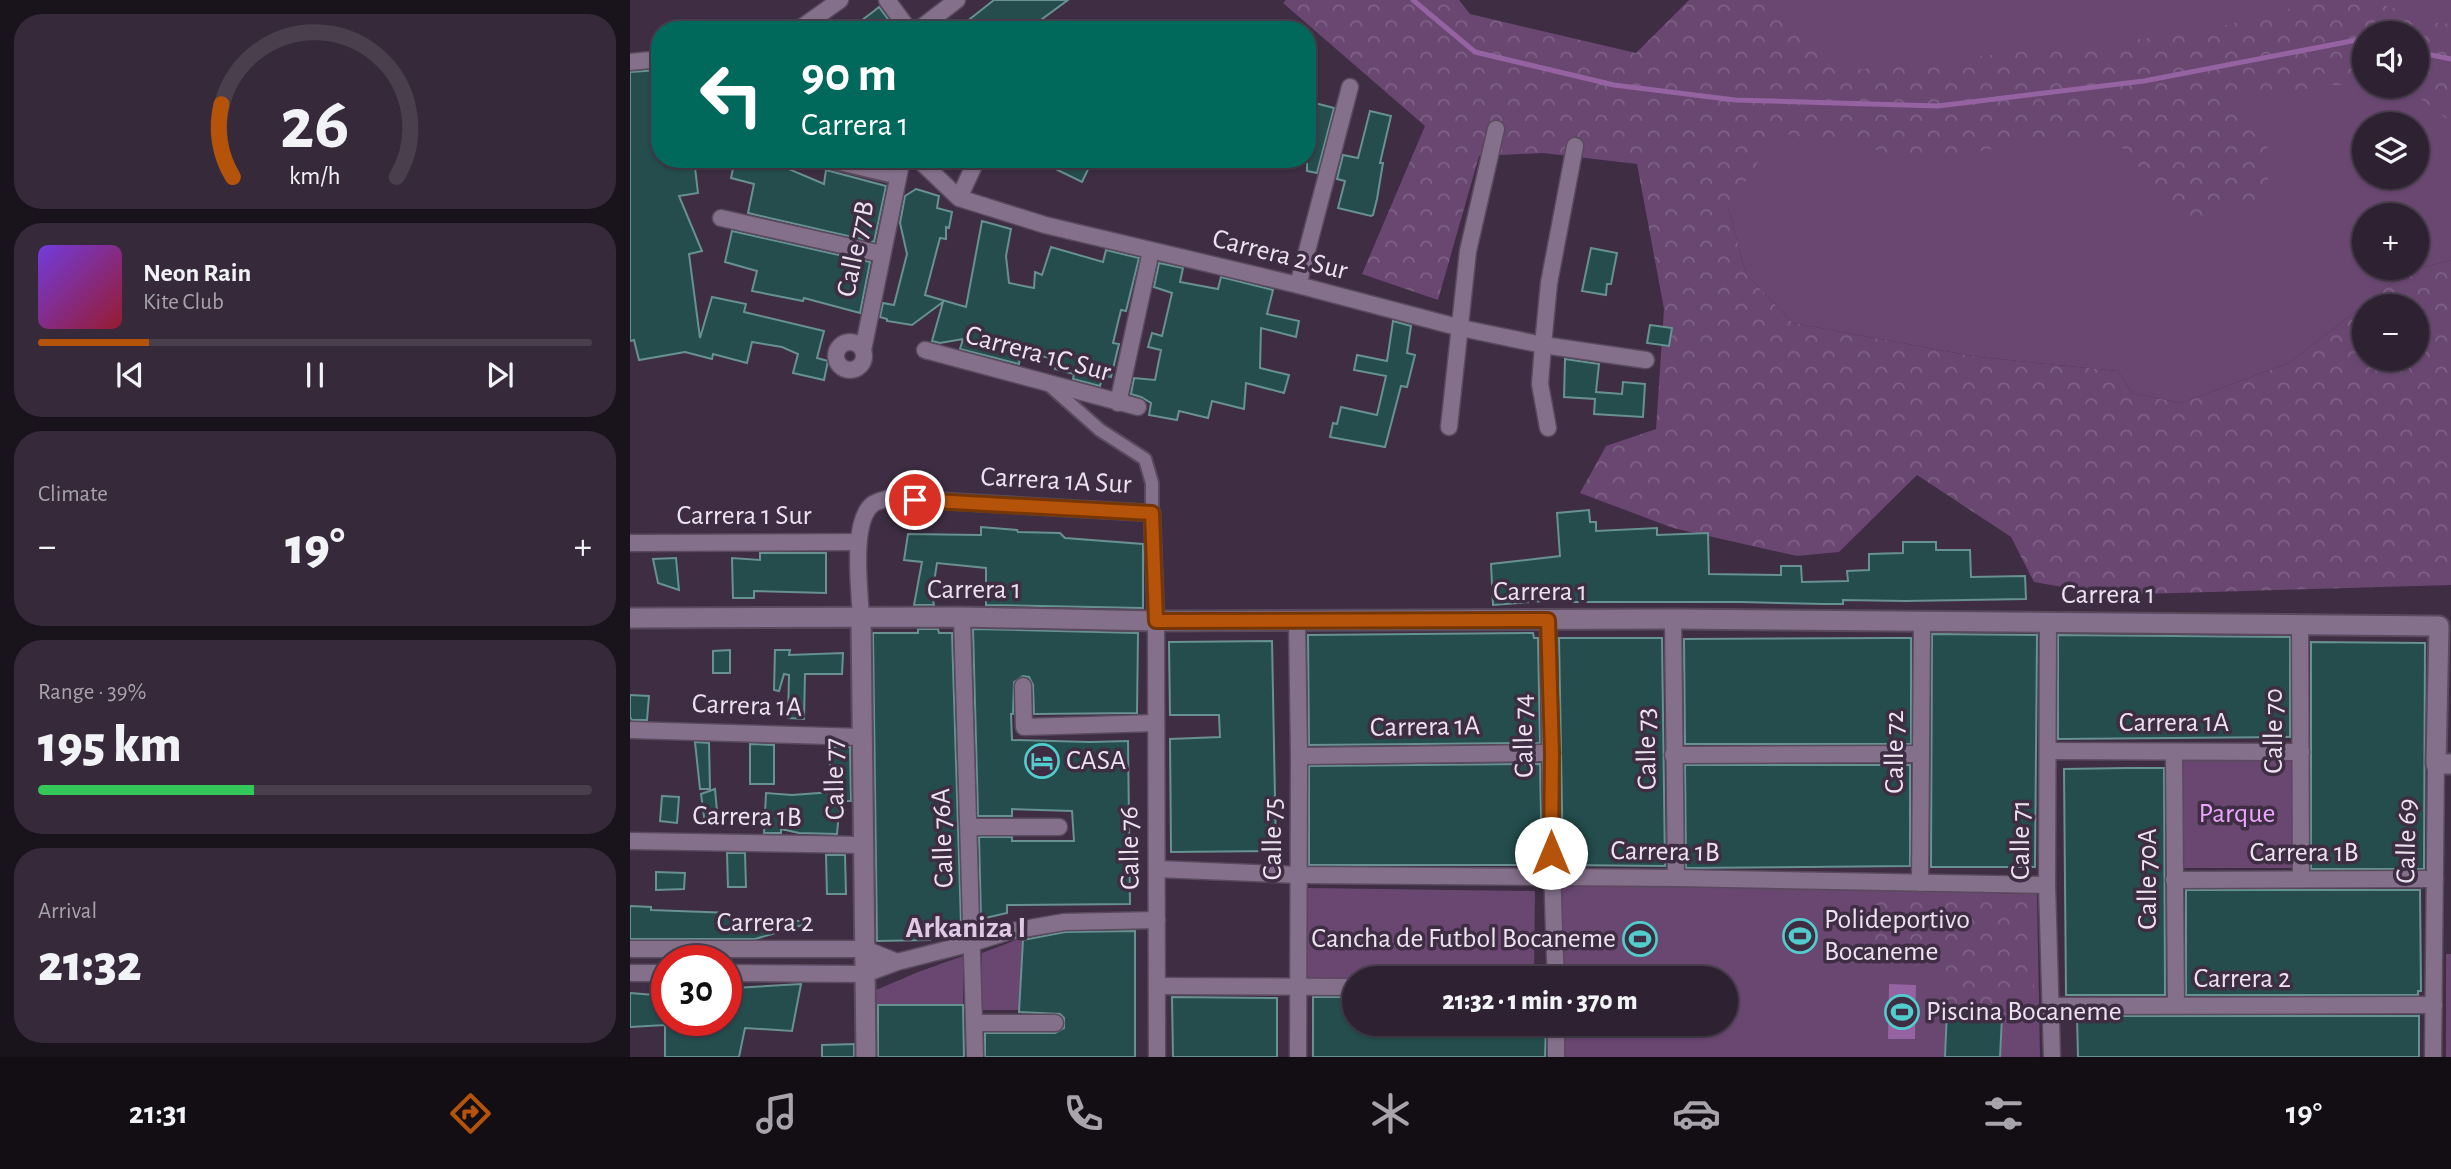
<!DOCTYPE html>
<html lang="en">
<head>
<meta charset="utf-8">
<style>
  :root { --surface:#2e2232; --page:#362a3a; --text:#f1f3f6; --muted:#a7a4ac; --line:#493f4d; --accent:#b45309 }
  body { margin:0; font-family:"Alegreya Sans",sans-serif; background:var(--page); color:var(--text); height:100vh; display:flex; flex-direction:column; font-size:26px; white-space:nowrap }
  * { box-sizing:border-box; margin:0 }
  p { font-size:23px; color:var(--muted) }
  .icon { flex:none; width:38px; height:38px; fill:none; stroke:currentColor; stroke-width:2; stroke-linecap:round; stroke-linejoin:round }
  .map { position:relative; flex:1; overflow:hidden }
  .side { display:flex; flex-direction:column; gap:14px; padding:14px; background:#19131c; width:630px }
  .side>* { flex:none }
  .top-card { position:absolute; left:21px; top:21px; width:665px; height:147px; border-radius:28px; box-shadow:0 2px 5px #0004,0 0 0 2px var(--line); background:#00695c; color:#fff; overflow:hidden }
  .controls { position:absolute; left:1722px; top:21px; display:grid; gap:14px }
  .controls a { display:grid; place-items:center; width:77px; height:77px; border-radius:50%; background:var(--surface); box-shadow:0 2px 5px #0004,0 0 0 2px var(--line); font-size:35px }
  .speed { position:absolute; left:21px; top:945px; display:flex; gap:14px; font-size:35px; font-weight:700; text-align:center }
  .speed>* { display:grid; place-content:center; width:91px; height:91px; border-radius:50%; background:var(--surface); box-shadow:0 2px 5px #0004,0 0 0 2px var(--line); line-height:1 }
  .speed .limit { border:10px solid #d22; background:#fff; color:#111 }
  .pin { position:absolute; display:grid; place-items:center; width:60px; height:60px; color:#fff; margin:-30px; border:4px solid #fff; border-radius:50%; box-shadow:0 2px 7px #0007 }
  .me { position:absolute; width:77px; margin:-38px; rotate:0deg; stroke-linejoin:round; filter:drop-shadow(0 0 5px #0008) }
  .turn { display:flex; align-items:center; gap:24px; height:147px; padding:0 35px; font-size:32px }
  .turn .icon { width:91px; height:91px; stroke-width:2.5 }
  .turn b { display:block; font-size:49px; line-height:60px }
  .big { font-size:52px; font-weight:800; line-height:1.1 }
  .side .card { flex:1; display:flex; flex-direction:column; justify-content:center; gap:10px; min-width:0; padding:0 24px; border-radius:28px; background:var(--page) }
  .side .dial { align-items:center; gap:0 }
  .dial svg { height:182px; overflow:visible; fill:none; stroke:var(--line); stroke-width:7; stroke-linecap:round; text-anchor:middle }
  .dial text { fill:var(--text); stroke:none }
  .song { display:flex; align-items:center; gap:21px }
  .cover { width:84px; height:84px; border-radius:10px; background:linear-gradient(135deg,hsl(260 70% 55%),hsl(350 70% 35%)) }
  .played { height:7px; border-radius:4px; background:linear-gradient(90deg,var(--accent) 20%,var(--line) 20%) }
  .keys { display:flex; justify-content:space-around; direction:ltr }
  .heat { display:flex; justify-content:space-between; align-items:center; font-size:38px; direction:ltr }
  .charge { height:10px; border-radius:5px; background:linear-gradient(90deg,#34c759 39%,var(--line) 0) }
  .trip { position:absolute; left:712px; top:966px; width:396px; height:70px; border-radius:35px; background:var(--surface); box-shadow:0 2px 5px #0004,0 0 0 2px var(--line); font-weight:800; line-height:70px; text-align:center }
  .dock { display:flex; height:112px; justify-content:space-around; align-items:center; background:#120e14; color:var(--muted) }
  .dock .icon { width:49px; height:49px }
  .dock .active { color:var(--accent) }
  .dock b { font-size:32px; color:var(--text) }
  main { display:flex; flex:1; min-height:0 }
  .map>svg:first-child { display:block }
  .green { fill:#694771; fill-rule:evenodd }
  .forest { fill:url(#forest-crowns); fill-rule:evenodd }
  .water { fill:#9563a2 }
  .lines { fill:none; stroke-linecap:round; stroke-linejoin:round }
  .stream { stroke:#9563a2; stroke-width:5 }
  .building { fill:#254d4d; stroke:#689191; stroke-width:2 }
  .pedestrian-casing { stroke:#594a5d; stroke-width:16 }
  .minor-casing { stroke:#594a5d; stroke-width:19 }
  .tertiary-casing { stroke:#594a5d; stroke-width:23 }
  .pedestrian { stroke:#84708a; stroke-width:12 }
  .minor { stroke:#84708a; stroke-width:16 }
  .tertiary { stroke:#84708a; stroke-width:19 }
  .route-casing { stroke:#753606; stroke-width:18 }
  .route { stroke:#b45309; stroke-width:12 }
  .labels { text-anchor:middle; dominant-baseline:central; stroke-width:7; stroke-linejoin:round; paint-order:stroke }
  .street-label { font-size:28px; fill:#ede2f0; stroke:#3e2d43 }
  .poi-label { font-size:28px; fill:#ede2f0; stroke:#3e2d43; text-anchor:start }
  .park-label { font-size:28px; fill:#eaa5fc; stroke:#3e2d43 }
  .neighbourhood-label { font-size:30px; font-weight:bold; fill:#dfc9e5; stroke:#3e2d43 }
</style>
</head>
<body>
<main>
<section class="side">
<div class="card dial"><svg viewBox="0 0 100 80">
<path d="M14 69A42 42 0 1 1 86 69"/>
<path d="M14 69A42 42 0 0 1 9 37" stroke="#b45309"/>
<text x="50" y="56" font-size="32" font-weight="700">26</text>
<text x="50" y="72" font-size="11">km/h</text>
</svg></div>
<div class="card">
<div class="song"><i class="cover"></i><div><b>Neon Rain</b><p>Kite Club</p></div></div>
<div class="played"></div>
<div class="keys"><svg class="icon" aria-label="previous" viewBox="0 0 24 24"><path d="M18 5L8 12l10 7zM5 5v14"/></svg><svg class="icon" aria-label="pause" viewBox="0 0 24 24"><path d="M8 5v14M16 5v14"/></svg><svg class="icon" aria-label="next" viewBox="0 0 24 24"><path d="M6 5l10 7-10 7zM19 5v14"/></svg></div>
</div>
<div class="card"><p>Climate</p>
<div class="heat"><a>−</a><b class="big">19°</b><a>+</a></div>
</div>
<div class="card"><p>Range · 39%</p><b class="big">195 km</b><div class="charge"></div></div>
<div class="card"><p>Arrival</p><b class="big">21:32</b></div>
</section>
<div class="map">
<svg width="1821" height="1057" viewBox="0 0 1821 1057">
  <defs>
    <pattern id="forest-crowns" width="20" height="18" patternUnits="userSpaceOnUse" patternTransform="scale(1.75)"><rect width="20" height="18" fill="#694771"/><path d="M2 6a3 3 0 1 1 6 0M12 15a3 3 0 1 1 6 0" fill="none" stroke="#7f6186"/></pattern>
  </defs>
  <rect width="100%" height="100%" fill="#3e2d43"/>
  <!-- green -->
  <g class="green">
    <path d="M1090,0H1821V260L1778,271L1659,363L1551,403L1502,393L1488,371L1348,357L1163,323L1116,274L1098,207ZM1734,33H1787V86H1734ZM1734,124H1787V177H1734ZM1734,215H1787V268H1734Z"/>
    <polygon points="1548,760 1665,760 1666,868 1548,868"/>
    <polygon points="932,882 1407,894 1410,1057 934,1057 933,1024 1096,1024 1096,978 933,978"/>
    <polygon points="678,888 905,891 904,978 677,978"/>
    <polygon points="394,937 389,1010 350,1010 352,953"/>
    <rect x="1816" y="954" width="5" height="103"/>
    <polygon points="333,956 333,1005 246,1005 246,990 288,972"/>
  </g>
  <!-- forest -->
  <g class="forest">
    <path d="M656,0H829L840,14L1006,53L1059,0H1126L1215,71L1565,33L1693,0H1738L1808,23L1821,24V122L1775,87L1701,85L1593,102L1638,148V195L1559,223L1484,139L1427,137L1287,163L1240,148L1148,133L1098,207L1116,274L1163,323L1348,357L1488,371L1502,393L1551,403L1659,363L1778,271L1821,260V585L1478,595L1404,582L1381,537L1287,475L1209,552L1167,556L1043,528L950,493L976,446L1026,429L1034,309L1007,164L913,153L849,156L808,300L732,274L795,126L653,3ZM1734,33H1787V86H1734ZM1734,306H1787V359H1734Z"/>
    <polygon points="1401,899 1404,989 1378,988 1377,1016 1353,1016 1352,1012 1317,1010 1316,966 1242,965 1241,902"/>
  </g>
  <!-- water -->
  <polygon class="water" points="1259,984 1286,985 1285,1039 1258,1039"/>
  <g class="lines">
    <!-- stream -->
    <g class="stream">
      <polyline points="783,0 845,52 984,85 1105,100 1308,106 1514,81 1727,40 1734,41"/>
      <polyline points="1787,52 1821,59"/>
    </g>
  </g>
  <!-- building -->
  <g class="building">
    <polygon points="364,0 438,0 397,30 326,30"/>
    <polygon points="249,7 266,30 219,30 244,11"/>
    <polygon points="30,70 30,159 64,159 68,193 49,196 72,251 59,254 70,338 82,297 116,304 114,312 194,331 187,358 198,361 194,380 163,373 168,354 152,347 122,342 117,363 83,354 82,359 55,352 9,360 4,340 0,341 0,72"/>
    <polygon points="681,102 704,108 687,173 677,171 677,117"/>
    <polygon points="740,111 761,116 750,163 753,163 747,199 743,215 741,216 708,208 715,181 707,179 713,155 728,158"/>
    <polygon points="105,159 150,159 149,165 194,184 196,170 256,186 244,242 118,213 124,184 101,178"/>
    <polygon points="405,159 463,159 452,182"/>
    <polygon points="286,189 309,196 307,208 322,212 319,228 316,227 316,239 310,238 295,295 336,307 352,221 381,229 376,256 379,283 404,288 405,272 412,275 421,247 473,262 476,250 509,258 496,311 491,310 483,343 489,344 481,377 473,375 470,386 443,379 444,374 425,369 428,360 391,351 389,364 330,349 333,339 310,343 302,341 313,302 282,325 257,321 257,319 250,317 253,303 264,305 277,254 270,223 275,196"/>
    <polygon points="102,231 240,262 230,313 174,298 173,301 122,291 127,271 95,262"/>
    <polygon points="961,248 987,253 981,284 977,284 976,295 952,291"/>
    <polygon points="529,263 553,268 550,282 588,289 591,277 643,290 637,314 669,321 666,337 631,328 630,368 659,375 654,393 616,383 614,409 582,401 578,418 549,411 547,420 519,415 521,403 511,397 501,394 504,378 525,380 531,350 518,347 522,333 532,336 542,293 524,287"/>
    <polygon points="763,321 781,326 777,353 785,355 777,387 771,386 755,447 700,437 703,423 707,424 711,407 747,415 756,376 724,370 727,355 757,361"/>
    <polygon points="1020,325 1042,328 1039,346 1017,343"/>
    <polygon points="935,359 969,364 966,392 992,394 993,382 1015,384 1013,417 964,414 965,399 934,397"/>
    <polygon points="959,510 960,522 966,522 966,531 1027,528 1027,535 1078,533 1079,574 1151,575 1151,566 1171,566 1172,582 1218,581 1217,571 1239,570 1239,554 1273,553 1273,542 1306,542 1306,550 1340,550 1341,577 1395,576 1396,599 1275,601 1213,600 1213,604 1194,604 1111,602 940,602 940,599 863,605 861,564 930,556 927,513"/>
    <polygon points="351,527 387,530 388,532 430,533 435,538 513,544 513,608 356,605 356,568 307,563 302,595 304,605 284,605 292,562 274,560 278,534 351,535"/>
    <polygon points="130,553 196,553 196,593 124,591 124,598 103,598 102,558 130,560"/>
    <polygon points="46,558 49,590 28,583 23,559"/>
    <polygon points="288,629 308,629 309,633 322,633 331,924 299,932 300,940 247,941 243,633 288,633"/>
    <polygon points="343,629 508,633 507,713 404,714 403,685 399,677 393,676 384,682 383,714 381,714 382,740 460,742 498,741 500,904 377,905 377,913 351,919 349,837 382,837 382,841 444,841 442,811 382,809 382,816 348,816"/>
    <polygon points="903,633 904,638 908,638 910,743 679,745 678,635"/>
    <polygon points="1302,634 1407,635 1405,867 1301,867"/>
    <polygon points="1428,635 1660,637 1660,737 1428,739"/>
    <polygon points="929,638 1032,638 1035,866 933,865"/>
    <polygon points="1260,638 1281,638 1281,744 1055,744 1054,639"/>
    <polygon points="642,641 646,851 541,852 540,739 590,737 589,715 540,715 539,642"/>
    <polygon points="1681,642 1795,643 1794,869 1681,869"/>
    <polygon points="100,650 100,673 83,673 83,651"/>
    <polygon points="145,650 160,650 159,655 213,653 212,674 175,674 174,719 158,718 159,675 154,674 149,691 144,690"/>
    <polygon points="0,695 19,696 17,720 2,720 0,717"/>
    <polygon points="65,742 79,743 80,789 70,789"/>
    <polygon points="120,744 144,745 144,784 120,784"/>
    <polygon points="199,747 220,747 221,801 210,801 207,834 169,833 151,829 151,833 134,833 136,793 162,795 202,792"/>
    <polygon points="910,764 912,865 679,865 679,766"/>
    <polygon points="1055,765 1280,765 1280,866 1056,868"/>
    <polygon points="1497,768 1534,768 1535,995 1436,995 1434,769"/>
    <polygon points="85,789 88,822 75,824 71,794"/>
    <polygon points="32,796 49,797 47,823 30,821"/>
    <polygon points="97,853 115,853 116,887 98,887"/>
    <polygon points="196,855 215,855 216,894 197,894"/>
    <polygon points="26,872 55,873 54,889 26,890"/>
    <polygon points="1556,890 1790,890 1791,991 1788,991 1788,995 1556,995"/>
    <polygon points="0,906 21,907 21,910 102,913 101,921 172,921 173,925 125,939 0,939"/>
    <polygon points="505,931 505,1057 355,1057 355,1033 425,1033 434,1028 434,1018 430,1014 389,1012 393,940 435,932"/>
    <polygon points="171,984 162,1031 115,1028 109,1057 35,1057 35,1025 0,1027 0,993 37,996 37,1020 96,1020 96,997 105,997 105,988"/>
    <polygon points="542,997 647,998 647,1057 543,1057"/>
    <polygon points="683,997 724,997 724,1024 916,1024 915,1057 683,1057"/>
    <polygon points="248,1005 333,1005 334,1057 248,1057"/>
    <polygon points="1317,1010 1353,1012 1353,1016 1372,1017 1370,1057 1315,1057"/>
    <polygon points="1447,1016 1789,1016 1789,1057 1448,1057"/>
    <polygon points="224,1044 224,1057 192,1057 192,1045"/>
  </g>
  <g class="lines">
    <!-- pedestrian casing -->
    <g class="pedestrian-casing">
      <g id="pedestrian">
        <polyline points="188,159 268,178"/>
        <polyline points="418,384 470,430 515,459 522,483 522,513"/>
      </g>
    </g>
    <!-- minor casing -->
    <g class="minor-casing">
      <g id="minor">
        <polyline points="257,0 279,30"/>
        <polyline points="168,30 210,0"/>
        <polyline points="288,30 327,0"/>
        <polyline points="0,62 30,59"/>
        <polyline points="288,159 329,198 415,225 668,285 831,328 913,345 1016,360"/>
        <polyline points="329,198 347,159"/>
        <polyline points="91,218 252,254"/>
        <polyline points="668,285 720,87"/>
        <circle cx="220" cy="356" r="14"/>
        <polyline points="233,350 272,159"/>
        <polyline points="295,350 508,407"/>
        <polyline points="488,403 521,251"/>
        <polyline points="819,427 838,251 866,129"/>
        <polyline points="918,428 910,384 913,345 919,283 945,146"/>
        <polyline points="0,543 228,542"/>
        <polyline points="332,617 345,1057"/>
        <path d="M231,618C230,592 220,521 243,504C247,501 254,500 259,498L522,513L526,621L527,1057"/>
        <polyline points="1043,619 1046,878"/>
        <polyline points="667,620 669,756 668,1057"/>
        <path d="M918,620C921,739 920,859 926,978"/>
        <polyline points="1418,623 1417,885 1422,1057"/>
        <polyline points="1670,624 1671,879"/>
        <polyline points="393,686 394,727 525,723"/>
        <polyline points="0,730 232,737"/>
        <polyline points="1418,751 1671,752"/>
        <polyline points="1544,752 1546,1005"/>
        <polyline points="1043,755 1291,754"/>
        <polyline points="669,756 922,753"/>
        <polyline points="339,827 429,827"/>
        <polyline points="0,841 234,845"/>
        <polyline points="527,869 669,875 1046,878 1417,885"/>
        <polyline points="1544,880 1805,879"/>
        <polyline points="1290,883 1292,621"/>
        <polyline points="0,949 235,949 267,962"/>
        <polyline points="0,973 37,973"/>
        <polyline points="96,973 235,974 267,962 342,943 377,932 434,922 527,920"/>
        <polyline points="528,986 724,987"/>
        <polyline points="1421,1006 1804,1005"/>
        <polyline points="345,1023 425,1023"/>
        <polyline points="926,1057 926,1024"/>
        <polyline points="1803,1057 1806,764"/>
      </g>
    </g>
    <!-- tertiary casing -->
    <g class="tertiary-casing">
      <g id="tertiary">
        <polyline points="0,618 332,617 526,621 1043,619 1809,626 1806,764 1821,764"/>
        <polyline points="231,618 236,1057"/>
      </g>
    </g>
    <!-- pedestrian -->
    <use href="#pedestrian" class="pedestrian"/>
    <!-- minor -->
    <use href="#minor" class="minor"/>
    <!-- tertiary -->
    <use href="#tertiary" class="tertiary"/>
  </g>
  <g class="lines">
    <!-- route casing -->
    <g class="route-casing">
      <polyline id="route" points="285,500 522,513 526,621 918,620 922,753 921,853"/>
    </g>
    <!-- route -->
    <use href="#route" class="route"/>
  </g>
  <!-- icons -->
  <defs>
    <g id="hotel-ring" transform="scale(1.75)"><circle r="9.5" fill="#3e2d43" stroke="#52cdcd" stroke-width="1.5"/><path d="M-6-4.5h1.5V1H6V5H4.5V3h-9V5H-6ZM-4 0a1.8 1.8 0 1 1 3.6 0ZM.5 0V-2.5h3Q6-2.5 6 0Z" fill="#52cdcd"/></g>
    <g id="stadium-ring" transform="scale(1.75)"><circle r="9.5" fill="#3e2d43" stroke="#52cdcd" stroke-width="1.5"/><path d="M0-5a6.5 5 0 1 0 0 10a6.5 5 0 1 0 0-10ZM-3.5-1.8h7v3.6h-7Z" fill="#52cdcd"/></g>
  </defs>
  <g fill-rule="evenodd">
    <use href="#hotel-ring" x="412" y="761"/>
    <use href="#stadium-ring" x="1170" y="936"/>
    <use href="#stadium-ring" x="1010" y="939"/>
    <use href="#stadium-ring" x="1272" y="1012"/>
  </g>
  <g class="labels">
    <!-- street labels -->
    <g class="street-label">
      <text transform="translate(226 249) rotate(-78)">Calle 77B</text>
      <text transform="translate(650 255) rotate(14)">Carrera 2 Sur</text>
      <text transform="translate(408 354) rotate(15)">Carrera 1C Sur</text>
      <text transform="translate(426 481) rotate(3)">Carrera 1A Sur</text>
      <text x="114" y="516">Carrera 1 Sur</text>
      <text x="344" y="590">Carrera 1</text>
      <text x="910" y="592">Carrera 1</text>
      <text x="1478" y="595">Carrera 1</text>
      <text transform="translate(117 706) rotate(2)">Carrera 1A</text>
      <text x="1544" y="723">Carrera 1A</text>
      <text transform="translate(795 727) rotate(-1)">Carrera 1A</text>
      <text transform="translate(1644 731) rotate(-90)">Calle 70</text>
      <text transform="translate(894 736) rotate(-91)">Calle 74</text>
      <text transform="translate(1017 749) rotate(-91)">Calle 73</text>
      <text transform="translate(1265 752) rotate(-90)">Calle 72</text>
      <text transform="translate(205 779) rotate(-91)">Calle 77</text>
      <text transform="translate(117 817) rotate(1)">Carrera 1B</text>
      <text transform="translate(313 838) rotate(-92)">Calle 76A</text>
      <text transform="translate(643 839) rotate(-90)">Calle 75</text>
      <text transform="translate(1391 840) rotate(-90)">Calle 71</text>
      <text transform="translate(1777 841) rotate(-89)">Calle 69</text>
      <text transform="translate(500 848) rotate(-91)">Calle 76</text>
      <text transform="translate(1035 852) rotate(1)">Carrera 1B</text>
      <text x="1674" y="853">Carrera 1B</text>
      <text transform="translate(1518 879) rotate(-90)">Calle 70A</text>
      <text x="135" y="923">Carrera 2</text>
      <text x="1612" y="979">Carrera 2</text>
    </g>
    <!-- poi labels -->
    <g class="poi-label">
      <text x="436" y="761">CASA</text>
      <text x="1194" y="920">Polideportivo<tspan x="1194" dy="32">Bocaneme</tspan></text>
      <text x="986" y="939" text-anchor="end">Cancha de Futbol Bocaneme</text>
      <text x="1296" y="1012">Piscina Bocaneme</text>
    </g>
    <!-- park labels -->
    <g class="park-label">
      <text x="1607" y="814">Parque</text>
    </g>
    <!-- neighbourhood labels -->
    <g class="neighbourhood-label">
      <text x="336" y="928">Arkaniza I</text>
    </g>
  </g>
</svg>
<div class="controls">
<a><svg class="icon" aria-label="sound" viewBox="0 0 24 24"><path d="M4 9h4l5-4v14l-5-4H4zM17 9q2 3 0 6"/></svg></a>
<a><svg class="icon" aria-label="layers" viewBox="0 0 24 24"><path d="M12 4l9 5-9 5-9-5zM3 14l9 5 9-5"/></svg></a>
<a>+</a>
<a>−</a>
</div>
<div class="speed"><div class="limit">30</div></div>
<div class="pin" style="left:285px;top:500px;background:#d93025"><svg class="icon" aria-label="arrive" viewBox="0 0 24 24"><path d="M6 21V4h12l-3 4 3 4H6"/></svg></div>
<svg class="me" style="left:921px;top:853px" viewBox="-20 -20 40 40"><circle r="19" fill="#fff"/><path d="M0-13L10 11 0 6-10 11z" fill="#b45309"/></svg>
<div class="trip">21:32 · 1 min · 370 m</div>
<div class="top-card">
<div class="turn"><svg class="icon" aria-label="left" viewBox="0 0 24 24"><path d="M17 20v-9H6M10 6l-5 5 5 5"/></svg><div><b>90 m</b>Carrera 1</div></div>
</div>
</div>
</main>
<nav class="dock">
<b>21:31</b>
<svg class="icon active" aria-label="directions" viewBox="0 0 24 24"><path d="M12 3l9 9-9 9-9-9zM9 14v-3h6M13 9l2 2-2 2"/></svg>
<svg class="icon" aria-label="music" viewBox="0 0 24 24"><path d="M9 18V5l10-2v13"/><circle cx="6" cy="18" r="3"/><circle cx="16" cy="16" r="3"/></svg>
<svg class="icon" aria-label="phone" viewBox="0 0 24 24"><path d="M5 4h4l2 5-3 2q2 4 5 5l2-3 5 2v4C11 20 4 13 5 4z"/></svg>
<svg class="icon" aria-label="climate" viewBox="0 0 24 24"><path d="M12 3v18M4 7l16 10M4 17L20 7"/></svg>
<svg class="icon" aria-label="car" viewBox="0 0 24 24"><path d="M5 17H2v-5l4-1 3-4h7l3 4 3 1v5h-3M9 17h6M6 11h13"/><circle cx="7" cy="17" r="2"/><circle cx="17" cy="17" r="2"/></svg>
<svg class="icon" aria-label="filters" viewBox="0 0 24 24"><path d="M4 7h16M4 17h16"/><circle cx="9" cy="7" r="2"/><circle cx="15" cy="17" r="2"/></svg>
<b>19°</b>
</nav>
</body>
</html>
